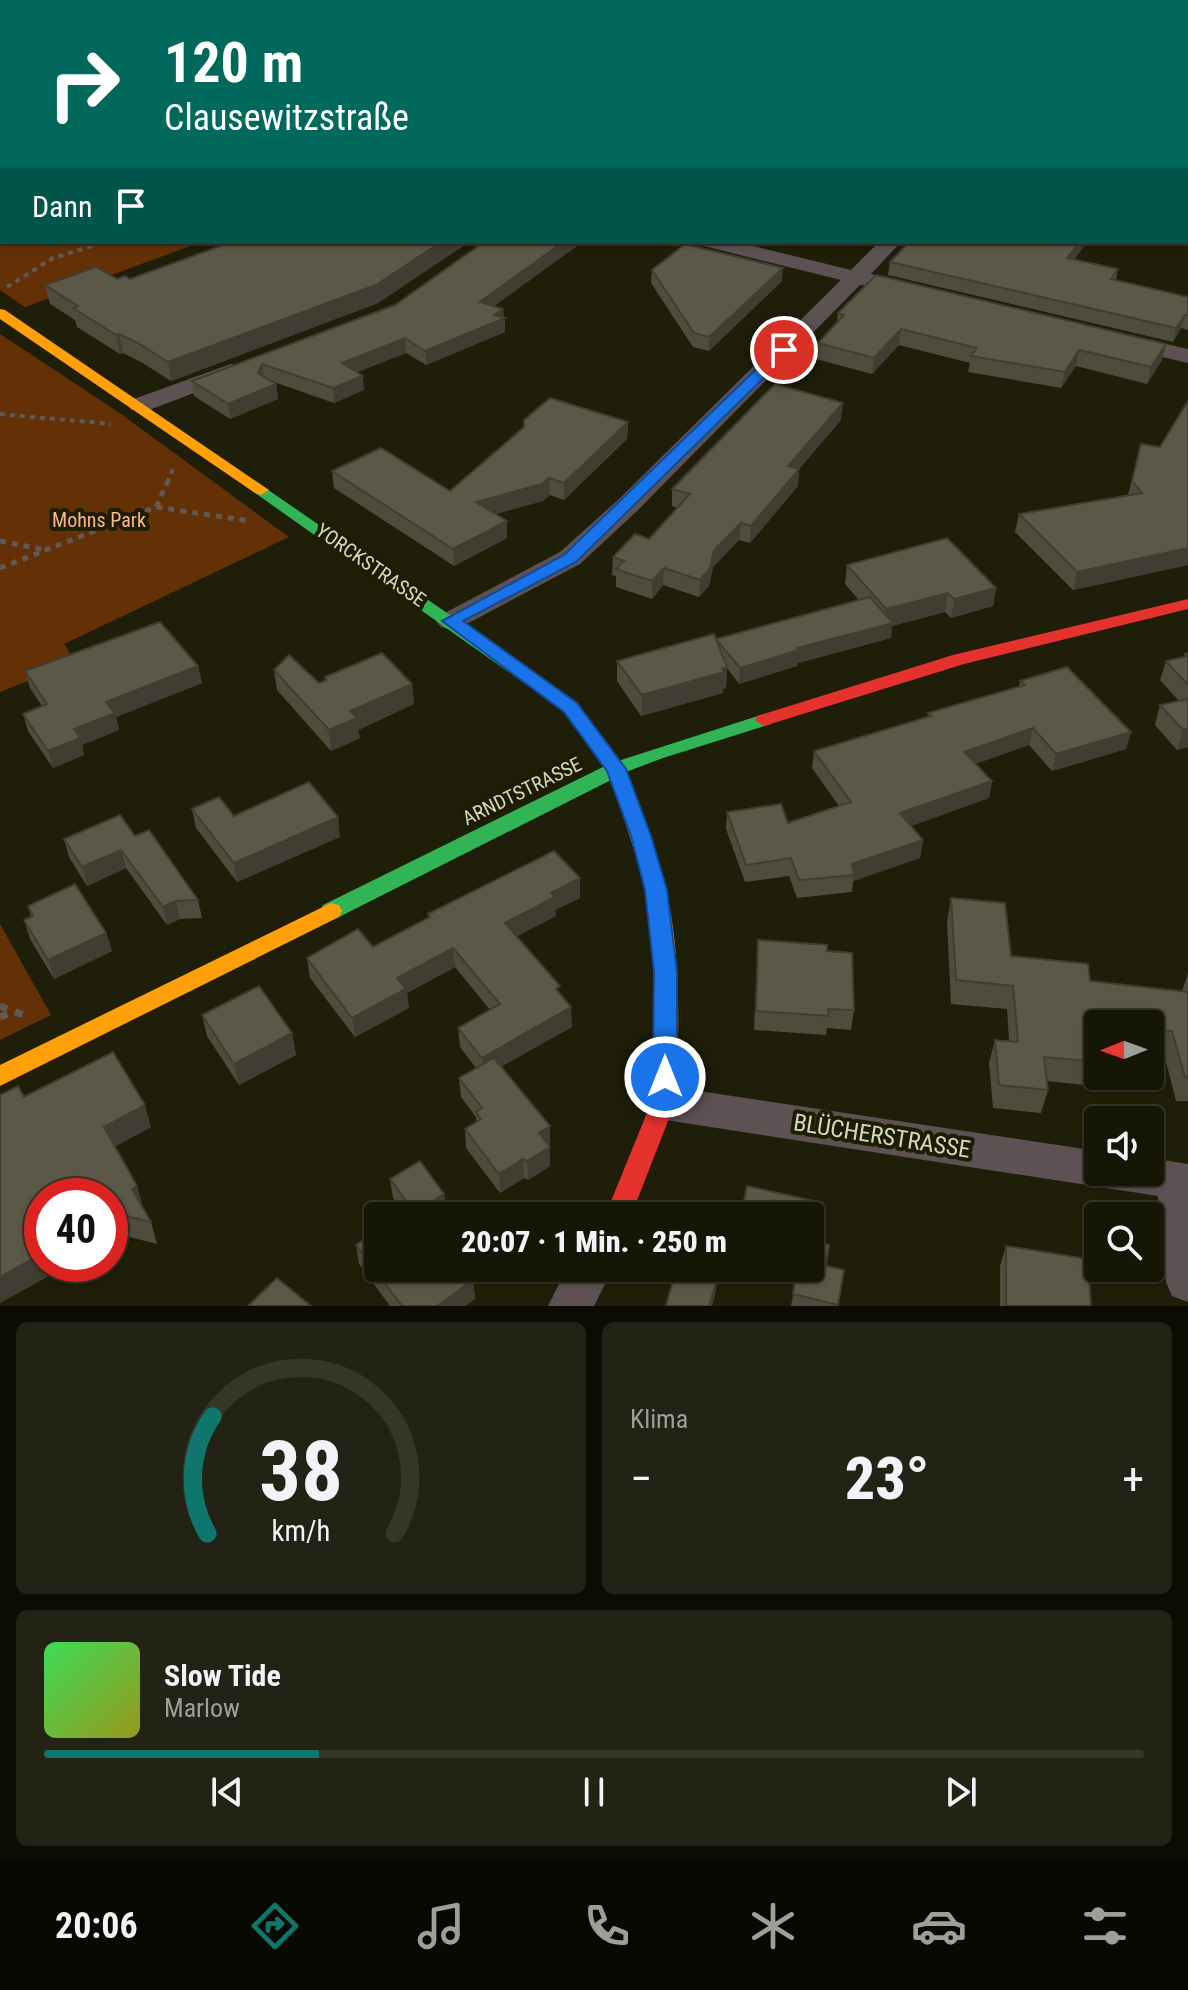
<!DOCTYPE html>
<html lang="de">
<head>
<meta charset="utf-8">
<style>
  :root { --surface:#161607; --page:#232315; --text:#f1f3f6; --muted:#9e9f9b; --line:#353528; --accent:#0f766e }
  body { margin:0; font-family:"Roboto Condensed",sans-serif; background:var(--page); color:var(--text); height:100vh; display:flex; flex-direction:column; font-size:30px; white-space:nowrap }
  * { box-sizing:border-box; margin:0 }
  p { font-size:26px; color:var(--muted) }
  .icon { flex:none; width:44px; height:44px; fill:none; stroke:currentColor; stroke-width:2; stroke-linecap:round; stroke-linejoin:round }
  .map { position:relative; height:1306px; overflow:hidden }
  .panel { display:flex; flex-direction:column; gap:16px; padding:16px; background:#0c0c04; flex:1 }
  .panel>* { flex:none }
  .guide { position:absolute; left:0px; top:0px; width:1188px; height:244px; box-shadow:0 2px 6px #0004,0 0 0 2px var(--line); background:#00695c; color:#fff; overflow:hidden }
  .needle { width:52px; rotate:269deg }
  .buttons { position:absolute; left:1084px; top:1010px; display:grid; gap:16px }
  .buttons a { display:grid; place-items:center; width:80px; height:80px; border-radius:8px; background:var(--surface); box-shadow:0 2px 6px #0004,0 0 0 2px var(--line); font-size:40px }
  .speed { position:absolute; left:24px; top:1178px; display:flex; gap:16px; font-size:40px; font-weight:700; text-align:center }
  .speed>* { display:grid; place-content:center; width:104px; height:104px; border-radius:50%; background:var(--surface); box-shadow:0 2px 6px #0004,0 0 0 2px var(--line); line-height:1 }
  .speed .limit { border:12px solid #d22; background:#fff; color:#111 }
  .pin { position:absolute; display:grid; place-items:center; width:68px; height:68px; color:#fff; margin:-34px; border:4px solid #fff; border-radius:50%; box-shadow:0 2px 8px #0007 }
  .me { position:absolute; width:88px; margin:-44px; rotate:0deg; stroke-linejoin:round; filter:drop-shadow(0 0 6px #0008) }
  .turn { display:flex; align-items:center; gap:28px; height:168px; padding:0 32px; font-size:36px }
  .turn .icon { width:104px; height:104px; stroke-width:2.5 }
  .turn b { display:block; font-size:56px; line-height:68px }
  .then { display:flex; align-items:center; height:76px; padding:0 32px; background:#0003; gap:16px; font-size:30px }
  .big { font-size:60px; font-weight:800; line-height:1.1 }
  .panel .tile { flex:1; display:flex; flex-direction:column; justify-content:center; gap:12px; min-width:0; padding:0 28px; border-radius:12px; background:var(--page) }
  .panel .dial { align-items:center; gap:0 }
  .dial svg { height:208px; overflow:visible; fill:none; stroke:var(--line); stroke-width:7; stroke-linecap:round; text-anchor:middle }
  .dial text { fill:var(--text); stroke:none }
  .song { display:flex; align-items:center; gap:24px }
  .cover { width:96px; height:96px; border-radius:12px; background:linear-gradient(135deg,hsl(130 70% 55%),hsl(60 70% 35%)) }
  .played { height:8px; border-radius:4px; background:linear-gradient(90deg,var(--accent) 25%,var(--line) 25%) }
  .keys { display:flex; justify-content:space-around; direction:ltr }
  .heat { display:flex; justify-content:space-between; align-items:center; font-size:44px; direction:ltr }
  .panel .tiles { flex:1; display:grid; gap:16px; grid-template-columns:1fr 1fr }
  .tile:last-child { grid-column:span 2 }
  .trip { position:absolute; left:364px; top:1202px; width:460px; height:80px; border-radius:8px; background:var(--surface); box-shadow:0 2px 6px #0004,0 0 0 2px var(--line); font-weight:800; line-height:80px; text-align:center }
  .menu { display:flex; height:128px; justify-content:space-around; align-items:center; background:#090903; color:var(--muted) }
  .menu .icon { width:56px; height:56px }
  .menu .selected { color:var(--accent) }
  .menu b { font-size:36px; color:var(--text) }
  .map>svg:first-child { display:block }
  .green { fill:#643107 }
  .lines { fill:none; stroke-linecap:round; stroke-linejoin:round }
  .path-far3 { stroke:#605955; stroke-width:3; stroke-dasharray:3 3; stroke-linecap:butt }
  .path-far2 { stroke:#605955; stroke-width:4; stroke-dasharray:5 5; stroke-linecap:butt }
  .path-far1 { stroke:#605955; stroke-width:5; stroke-dasharray:6 6; stroke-linecap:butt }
  .path { stroke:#605955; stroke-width:7; stroke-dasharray:8 8; stroke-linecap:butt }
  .lane { stroke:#5e5154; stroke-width:14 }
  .street { fill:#5e5154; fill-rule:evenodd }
  .fast { fill:#30b455; fill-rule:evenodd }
  .slow { fill:#ff9f0a; fill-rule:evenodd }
  .jam { fill:#e5322d; fill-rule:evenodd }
  .wall { fill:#4e4c3d }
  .shaded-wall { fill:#403e32 }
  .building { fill:#5b5847; stroke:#403e32; stroke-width:2 }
  .route { fill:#1a73e8; stroke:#114b97; stroke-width:2 }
  .labels { text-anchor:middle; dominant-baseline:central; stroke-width:8; stroke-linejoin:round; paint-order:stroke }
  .park-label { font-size:20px; fill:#fdb489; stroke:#1d1d01 }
  .street-label { font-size:20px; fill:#d5d7c1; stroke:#1d1d01 }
  .near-street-label { font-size:24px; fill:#d5d7c1; stroke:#1d1d01 }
</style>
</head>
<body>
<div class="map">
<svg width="1188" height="1306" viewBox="0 0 1188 1306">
  <rect width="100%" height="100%" fill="#1e1e09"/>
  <!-- green -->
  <g class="green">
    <polygon points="12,242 201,242 25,307 0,290 0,246"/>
    <polygon points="0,334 121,414 289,537 64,644 76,662 0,692"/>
    <polygon points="0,924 51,1015 0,1040"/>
  </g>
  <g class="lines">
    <!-- path-far3 -->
    <polyline class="path-far3" points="935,0 938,2"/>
    <!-- path-far2 -->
    <g class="path-far2">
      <polyline points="7,287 53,258 105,242"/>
      <polyline points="0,414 111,424"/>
      <polyline points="167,483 173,469"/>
    </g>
    <!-- path-far1 -->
    <g class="path-far1">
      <polyline points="156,507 168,481"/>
      <polyline points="0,541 46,550"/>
      <polyline points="0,568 156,507 250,521"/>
    </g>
    <!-- path -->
    <g class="path">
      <polyline points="0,1006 29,1017"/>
      <polyline points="0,1017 13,1012"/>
    </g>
    <!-- lane -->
    <polyline class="lane" points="464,0 473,2"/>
    <!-- street -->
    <g class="street">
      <polygon points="331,0 348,0 329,2"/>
      <polygon points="977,0 993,0 975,2"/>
      <polygon points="701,242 737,242 851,270 879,242 901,242 871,274 879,276 882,281 879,286 860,285 637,511 580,564 461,627 451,630 441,627 436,621 441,615 560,552 619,499 841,280 704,246"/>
      <polygon points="1124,334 1188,349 1188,363 1116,346 1113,341 1116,336"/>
      <polygon points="231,364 239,366 243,371 239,376 149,410 131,410 128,405 131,400"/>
      <polygon points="665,1086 1098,1151 1098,1172 1150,1172 1150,1158 1188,1164 1188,1302 1172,1296 1166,1282 1158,1196 665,1120 651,1115 645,1103 651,1091"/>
      <polygon points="567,1268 613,1268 594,1306 548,1306"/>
    </g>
    <!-- fast -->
    <polygon class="fast" points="261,485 578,703 618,761 764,714 773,720 771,724 663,758 626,772 625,780 611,780 339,917 331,919 323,917 320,911 323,905 603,767 564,711 255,493 253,490"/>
    <!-- slow -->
    <g class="slow">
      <polygon points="889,0 899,0 901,2 891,2"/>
      <polygon points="1186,202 1188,203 1188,212 1186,211"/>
      <polygon points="0,309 5,310 269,490 261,495 255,493 0,319"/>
      <path d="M618,768L625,770L628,775C645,820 663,867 671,915C681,975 678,1037 677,1098L673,1105L665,1108L657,1105L653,1098C655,1036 659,973 649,912C641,865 625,820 608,775L611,770Z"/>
      <polygon points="331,903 339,905 342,911 339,917 0,1086 0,1065"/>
    </g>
    <!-- jam -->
    <g class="jam">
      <polygon points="1188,599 1188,609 964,664 764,726 755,720 757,716 953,655"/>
      <polygon points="665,1088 673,1091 677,1098 631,1216 605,1216 653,1098 657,1091"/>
    </g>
  </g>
  <!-- wall -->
  <g class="wall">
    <polygon points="1023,0 1188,0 1188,133 1186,133 1186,2 1023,2"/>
    <polygon points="217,242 469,242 378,303 171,381 141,362 123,353 120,354 77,327 75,320 50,304 45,285 117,279 130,279 217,247"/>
    <polygon points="484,242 581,242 581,243 494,306 503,309 505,332 426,365 406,353 357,372 364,390 334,403 271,381 276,384 278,399 230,419 194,396 192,381 395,305"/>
    <polygon points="909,242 1087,242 1074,260 1118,269 1116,280 1188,297 1188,330 1181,328 1173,342 888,275 890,262"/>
    <polygon points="652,270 782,281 709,351 693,347 651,283"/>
    <polygon points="838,313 1166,344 1162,360 1147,384 1076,366 1061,388 968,372 970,363 899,345 872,374 816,359 818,343 837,323"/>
    <polygon points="841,420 799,469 798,486 750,543 739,540 713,567 709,586 699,597 663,585 652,599 616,587 616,576 612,575 613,557 649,539 678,508 672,506 672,489"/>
    <polygon points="628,422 627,439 564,500 550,495 543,501 495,514 507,538 454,566 334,488 332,471 450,491"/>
    <polygon points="1141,444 1188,565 1073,590 1015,532 1019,514 1128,495"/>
    <polygon points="847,565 996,588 993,606 951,618 945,612 892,626 891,638 798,663 797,666 739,684 727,668 726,688 723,689 723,693 641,716 617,681 617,661 716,641 716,639 859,600 845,584"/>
    <polygon points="1188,653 1188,747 1177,750 1155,725 1160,705 1179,701 1160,680 1166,661 1184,657 1185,654"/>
    <polygon points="198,666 202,683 116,717 119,730 82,745 84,755 53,768 28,731 23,714 42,706 30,688 25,671"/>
    <polygon points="274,670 319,683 325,680 325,677 412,684 414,704 358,730 360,738 331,751 277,690"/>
    <polygon points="1020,681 1131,732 1126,749 1052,771 1029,745 975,764 992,781 989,798 911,826 923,840 920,858 853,881 852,892 797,898 789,876 745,882 726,829 727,812 788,823 839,806 812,768 814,751 928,717 928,713 1019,687"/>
    <polygon points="192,809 234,816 340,837 237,882 196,828"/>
    <polygon points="135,836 198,900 202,918 180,919 167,925 126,868 87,886 69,857 64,839"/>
    <polygon points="580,878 580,898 555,910 556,916 517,936 560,994 572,1027 501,1066 550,1145 549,1146 550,1166 528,1180 524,1178 500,1193 466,1148 465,1129 476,1122 476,1117 461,1097 459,1078 476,1068 460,1047 458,1028 490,1010 455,967 407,993 409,1008 355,1037 310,978 307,958 373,947 428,918 428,914"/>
    <polygon points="951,898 1011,956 1090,981 1182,991 1188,973 1188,1101 1176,1101 1164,1054 1150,1053 1150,1024 1098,1024 1098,1076 1114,1076 1112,1084 1095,1082 1093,1086 1047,1081 1048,1090 1041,1113 993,1108 989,1063 995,1040 1009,1041 1007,1009 951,1004 947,922"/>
    <polygon points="28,906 106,933 112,951 54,979 30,939 24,920 31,917"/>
    <polygon points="758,940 827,951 854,1010 851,1030 827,1028 826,1035 754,1030"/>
    <polygon points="202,1015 292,1033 296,1055 239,1085 207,1036"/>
    <polygon points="24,1097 151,1127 115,1146 137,1186 143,1209 151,1222 157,1244 110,1232 110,1196 42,1264 70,1264 0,1303"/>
    <polygon points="390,1179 444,1194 446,1213 404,1214 393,1198"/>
    <polygon points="816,1241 826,1266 844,1270 838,1306 791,1306 795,1285 732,1269 732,1268 810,1268"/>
    <polygon points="356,1245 473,1280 475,1299 465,1306 390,1306 359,1264"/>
    <polygon points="1006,1246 1091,1306 1000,1306 1000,1266"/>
  </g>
  <!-- shaded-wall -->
  <g class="shaded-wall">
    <polygon points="268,0 295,0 291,2 263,2"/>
    <polygon points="441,242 469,242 378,303 171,381 168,362"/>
    <polygon points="563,242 581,242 581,243 480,316 480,302"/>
    <polygon points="1080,242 1087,242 1065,272 1067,258"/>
    <polygon points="783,268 782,281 709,351 709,337"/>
    <polygon points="503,309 503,319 505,318 505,332 426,365 425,351"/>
    <polygon points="1185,315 1181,328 1173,342 1176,328"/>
    <polygon points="901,329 899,345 872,374 874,358"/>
    <polygon points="119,334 123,353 120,354 116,335"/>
    <polygon points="405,338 406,353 344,377 342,363"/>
    <polygon points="1166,344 1162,360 1147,384 1151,367"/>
    <polygon points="1079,350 1076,366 1061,388 1065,372"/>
    <polygon points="262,364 264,379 258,373"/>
    <polygon points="363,376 364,390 334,403 333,388"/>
    <polygon points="276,384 278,399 230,419 228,404"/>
    <polygon points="843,403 841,420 787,483 788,466"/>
    <polygon points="628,422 627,439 564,500 564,483"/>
    <polygon points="799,469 798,486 750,543 751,526"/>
    <polygon points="549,478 550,495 543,501 477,519 476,502"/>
    <polygon points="507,521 507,538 454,566 453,549"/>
    <polygon points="741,523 739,540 713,567 709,586 699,597 700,580 714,550"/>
    <polygon points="1188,548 1188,565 1073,590 1077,572"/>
    <polygon points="664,568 663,585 652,599 652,581"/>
    <polygon points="996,588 993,606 951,618 954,599"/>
    <polygon points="948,593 945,612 892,626 891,638 798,663 797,666 739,684 740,668 797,648 884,625 886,609"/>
    <polygon points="198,666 202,683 116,717 119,730 82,745 84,755 53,768 48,751 106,702"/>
    <polygon points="727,667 726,688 723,689 723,693 641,716 642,695"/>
    <polygon points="412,684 414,704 358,730 360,738 331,751 329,730 350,711"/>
    <polygon points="1033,728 1029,745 960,769 964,752"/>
    <polygon points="1188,729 1188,747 1177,750 1183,730"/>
    <polygon points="1131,732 1126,749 1052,771 1056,754"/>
    <polygon points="992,781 989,798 897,831 900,813"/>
    <polygon points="338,817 340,837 237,882 234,863"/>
    <polygon points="923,840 920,858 853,881 854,875 852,864"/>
    <polygon points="121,850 126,868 87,886 82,867"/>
    <polygon points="580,878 580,898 555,910 556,916 506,942 505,923 551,893"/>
    <polygon points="176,901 180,919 167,925 163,907"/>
    <polygon points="106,933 112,951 54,979 48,960"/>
    <polygon points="453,948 455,967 407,993 409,1008 355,1037 352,1018 397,978"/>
    <polygon points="571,1007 572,1027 483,1077 482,1058"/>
    <polygon points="292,1033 296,1055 239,1085 234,1064"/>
    <polygon points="145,1105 151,1127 111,1149 104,1127"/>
    <polygon points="550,1126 550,1145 540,1152 539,1133"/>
    <polygon points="550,1147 550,1166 528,1180 527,1161"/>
    <polygon points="523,1159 524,1178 500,1193 499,1174"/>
    <polygon points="137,1186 143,1208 139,1211 132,1189"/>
    <polygon points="444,1194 446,1213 442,1216 419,1216 418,1210"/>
    <polygon points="42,1254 42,1264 70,1264 0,1303 0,1277"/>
    <polygon points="717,1279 715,1295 712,1306 709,1306"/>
    <polygon points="473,1280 475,1299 465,1306 437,1306"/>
  </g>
  <!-- building -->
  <g class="building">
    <polygon points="0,0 268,0 263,2 2,2 2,69 0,59"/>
    <polygon points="1024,0 1188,0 1188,120 1186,120 1186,2 1023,2"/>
    <polygon points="2,69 2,224 0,227 0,150 2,148 0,137 0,70"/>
    <polygon points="222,242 441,242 376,285 168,362 138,343 119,334 116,335 73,308 78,306 45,285 96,267 117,279 125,276 130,279 226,244"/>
    <polygon points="484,242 563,242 480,302 503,309 494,315 505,318 425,351 405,338 342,363 363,376 333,388 262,364 258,373 276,384 228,404 192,381 395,305"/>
    <polygon points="909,242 1080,242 1067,258 1118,269 1111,279 1188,297 1188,315 1185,315 1176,328 890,262"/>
    <polygon points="685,244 783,268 709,337 694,333 652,270"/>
    <polygon points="876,275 1166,344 1151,367 1079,350 1065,372 971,356 977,348 901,329 874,358 818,343 844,315 838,313"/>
    <polygon points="775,384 843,403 788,466 799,469 751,526 741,523 714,550 710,568 700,580 664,568 652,581 616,569 624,561 613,557 635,534 649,539 690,494 672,489"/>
    <polygon points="550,398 628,422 564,483 549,478 542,484 476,502 507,521 453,549 332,471 381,448 450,491 524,427 524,420"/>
    <polygon points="1188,401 1188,548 1077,572 1019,514 1142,493 1132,481 1141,444 1160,447"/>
    <polygon points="947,538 996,588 954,599 948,593 886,609 847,565"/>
    <polygon points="870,597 893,623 797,648 799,650 740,668 716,639"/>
    <polygon points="160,622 198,666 106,702 115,713 74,729 80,738 48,751 23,714 47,704 25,671"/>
    <polygon points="714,634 727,667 722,669 724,672 642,695 617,661"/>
    <polygon points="382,653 412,684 350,711 357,718 329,730 274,670 289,655 319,683 327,680 325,677"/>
    <polygon points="1188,653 1188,685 1166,661 1188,656 1185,654"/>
    <polygon points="1067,667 1131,732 1056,754 1033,728 964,752 992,781 900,813 923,840 852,864 854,875 799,880 791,858 746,865 727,812 781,804 788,823 851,802 814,751 931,716 928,713 1025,685 1020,681"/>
    <polygon points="1188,699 1188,729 1183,730 1160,705"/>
    <polygon points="309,782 338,817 234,863 192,809 219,797 234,816"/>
    <polygon points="120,815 135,836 149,830 198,900 176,901 163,907 121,850 82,867 64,839"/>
    <polygon points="554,851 580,878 551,893 555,897 505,923 560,986 556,989 571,1007 482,1058 458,1028 500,1004 453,948 397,978 406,989 352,1018 307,958 358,929 373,947 430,917 428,914"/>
    <polygon points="75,884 106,933 48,960 24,920 33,916 28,906"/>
    <polygon points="951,898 1005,903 1011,956 1088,964 1090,981 1188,992 1188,1077 1185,1077 1172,1031 1150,1029 1150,1024 1098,1024 1098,1062 1044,1057 1048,1090 999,1085 995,1040 1018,1042 1013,986 956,980"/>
    <polygon points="758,940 827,945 827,951 852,953 854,1010 828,1009 829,1016 756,1011"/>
    <polygon points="259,986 292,1033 234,1064 202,1015"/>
    <polygon points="113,1052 145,1105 104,1127 137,1186 132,1189 151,1222 110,1212 110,1196 42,1196 42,1254 0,1277 0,1095 18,1086 24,1097"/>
    <polygon points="494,1058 550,1126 539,1133 550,1147 527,1161 523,1159 499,1174 465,1129 481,1119 476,1112 482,1108 459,1078"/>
    <polygon points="420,1161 444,1194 418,1210 423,1216 400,1216 412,1209 390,1179"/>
    <polygon points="747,1186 823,1203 816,1241 829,1245 826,1266 844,1270 838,1305 793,1294 797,1268 810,1268 810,1216 741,1216"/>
    <polygon points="378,1230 378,1268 464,1268 473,1280 437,1306 402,1306 356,1245"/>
    <polygon points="1006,1246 1088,1259 1091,1306 1006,1306"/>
    <polygon points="676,1269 717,1279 709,1306 666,1306"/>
    <polygon points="277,1278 311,1306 248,1306"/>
  </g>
  <!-- route -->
  <polygon class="route" points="784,346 789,347 789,353 576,562 463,621 577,703 626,769 651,836 667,890 677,972 677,1077 674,1084 665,1087 657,1084 653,1077 654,972 645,890 631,836 607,771 564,712 442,621 564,555 779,347"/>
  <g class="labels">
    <!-- park labels -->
    <g class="park-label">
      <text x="99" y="520">Mohns Park</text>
    </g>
    <!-- street labels -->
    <g class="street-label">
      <text transform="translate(371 565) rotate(35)">YORCKSTRASSE</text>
      <text transform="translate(522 791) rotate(-26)">ARNDTSTRASSE</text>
    </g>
    <!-- near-street labels -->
    <g class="near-street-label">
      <text transform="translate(882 1136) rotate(9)">BLÜCHERSTRASSE</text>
    </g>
  </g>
</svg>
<div class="buttons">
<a><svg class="needle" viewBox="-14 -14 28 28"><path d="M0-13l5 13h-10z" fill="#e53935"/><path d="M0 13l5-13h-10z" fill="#9e9f9b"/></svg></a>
<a><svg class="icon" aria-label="sound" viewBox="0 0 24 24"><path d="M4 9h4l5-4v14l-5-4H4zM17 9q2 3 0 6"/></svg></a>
<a><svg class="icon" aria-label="search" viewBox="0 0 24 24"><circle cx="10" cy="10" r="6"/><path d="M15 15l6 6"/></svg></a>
</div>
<div class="speed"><div class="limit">40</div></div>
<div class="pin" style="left:784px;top:350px;background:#d93025"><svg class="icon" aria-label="arrive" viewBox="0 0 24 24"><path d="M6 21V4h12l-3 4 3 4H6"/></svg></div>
<svg class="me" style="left:665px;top:1077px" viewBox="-20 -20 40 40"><circle r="17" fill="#1a73e8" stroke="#fff" stroke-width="3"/><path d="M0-11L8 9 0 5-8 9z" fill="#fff"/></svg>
<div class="trip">20:07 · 1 Min. · 250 m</div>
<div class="guide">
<div class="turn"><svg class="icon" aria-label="right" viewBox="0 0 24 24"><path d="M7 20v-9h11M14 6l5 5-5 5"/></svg><div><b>120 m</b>Clausewitzstraße</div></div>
<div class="then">Dann<svg class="icon" aria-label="arrive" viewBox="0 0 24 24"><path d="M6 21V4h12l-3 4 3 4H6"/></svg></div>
</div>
</div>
<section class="panel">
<div class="tiles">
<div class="tile dial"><svg viewBox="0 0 100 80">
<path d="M14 69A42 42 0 1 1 86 69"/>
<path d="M14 69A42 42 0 0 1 16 24" stroke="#0f766e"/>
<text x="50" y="56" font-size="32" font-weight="700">38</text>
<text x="50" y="72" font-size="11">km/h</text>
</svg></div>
<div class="tile"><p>Klima</p>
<div class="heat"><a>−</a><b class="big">23°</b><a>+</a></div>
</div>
<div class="tile">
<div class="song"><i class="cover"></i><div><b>Slow Tide</b><p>Marlow</p></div></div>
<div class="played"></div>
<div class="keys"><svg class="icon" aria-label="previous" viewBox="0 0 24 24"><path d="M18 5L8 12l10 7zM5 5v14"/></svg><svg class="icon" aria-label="pause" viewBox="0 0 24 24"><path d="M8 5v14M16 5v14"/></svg><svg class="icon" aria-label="next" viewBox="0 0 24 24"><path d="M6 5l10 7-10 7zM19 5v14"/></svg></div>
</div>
</div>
</section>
<nav class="menu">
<b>20:06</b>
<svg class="icon selected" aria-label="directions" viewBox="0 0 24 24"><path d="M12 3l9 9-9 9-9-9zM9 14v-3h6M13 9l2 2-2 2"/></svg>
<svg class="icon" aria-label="music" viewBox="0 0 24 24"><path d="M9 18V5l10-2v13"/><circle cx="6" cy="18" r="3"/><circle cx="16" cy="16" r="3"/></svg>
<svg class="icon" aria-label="phone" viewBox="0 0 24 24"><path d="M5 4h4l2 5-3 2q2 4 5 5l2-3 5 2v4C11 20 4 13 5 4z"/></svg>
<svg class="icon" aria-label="climate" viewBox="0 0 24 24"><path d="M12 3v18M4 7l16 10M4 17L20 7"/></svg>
<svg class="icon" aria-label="car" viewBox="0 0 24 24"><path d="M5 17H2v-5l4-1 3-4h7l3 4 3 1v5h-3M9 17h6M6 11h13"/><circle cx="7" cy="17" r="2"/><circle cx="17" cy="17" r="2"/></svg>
<svg class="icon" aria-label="filters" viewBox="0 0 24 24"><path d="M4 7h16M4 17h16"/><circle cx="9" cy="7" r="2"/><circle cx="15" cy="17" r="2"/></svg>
</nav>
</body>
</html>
